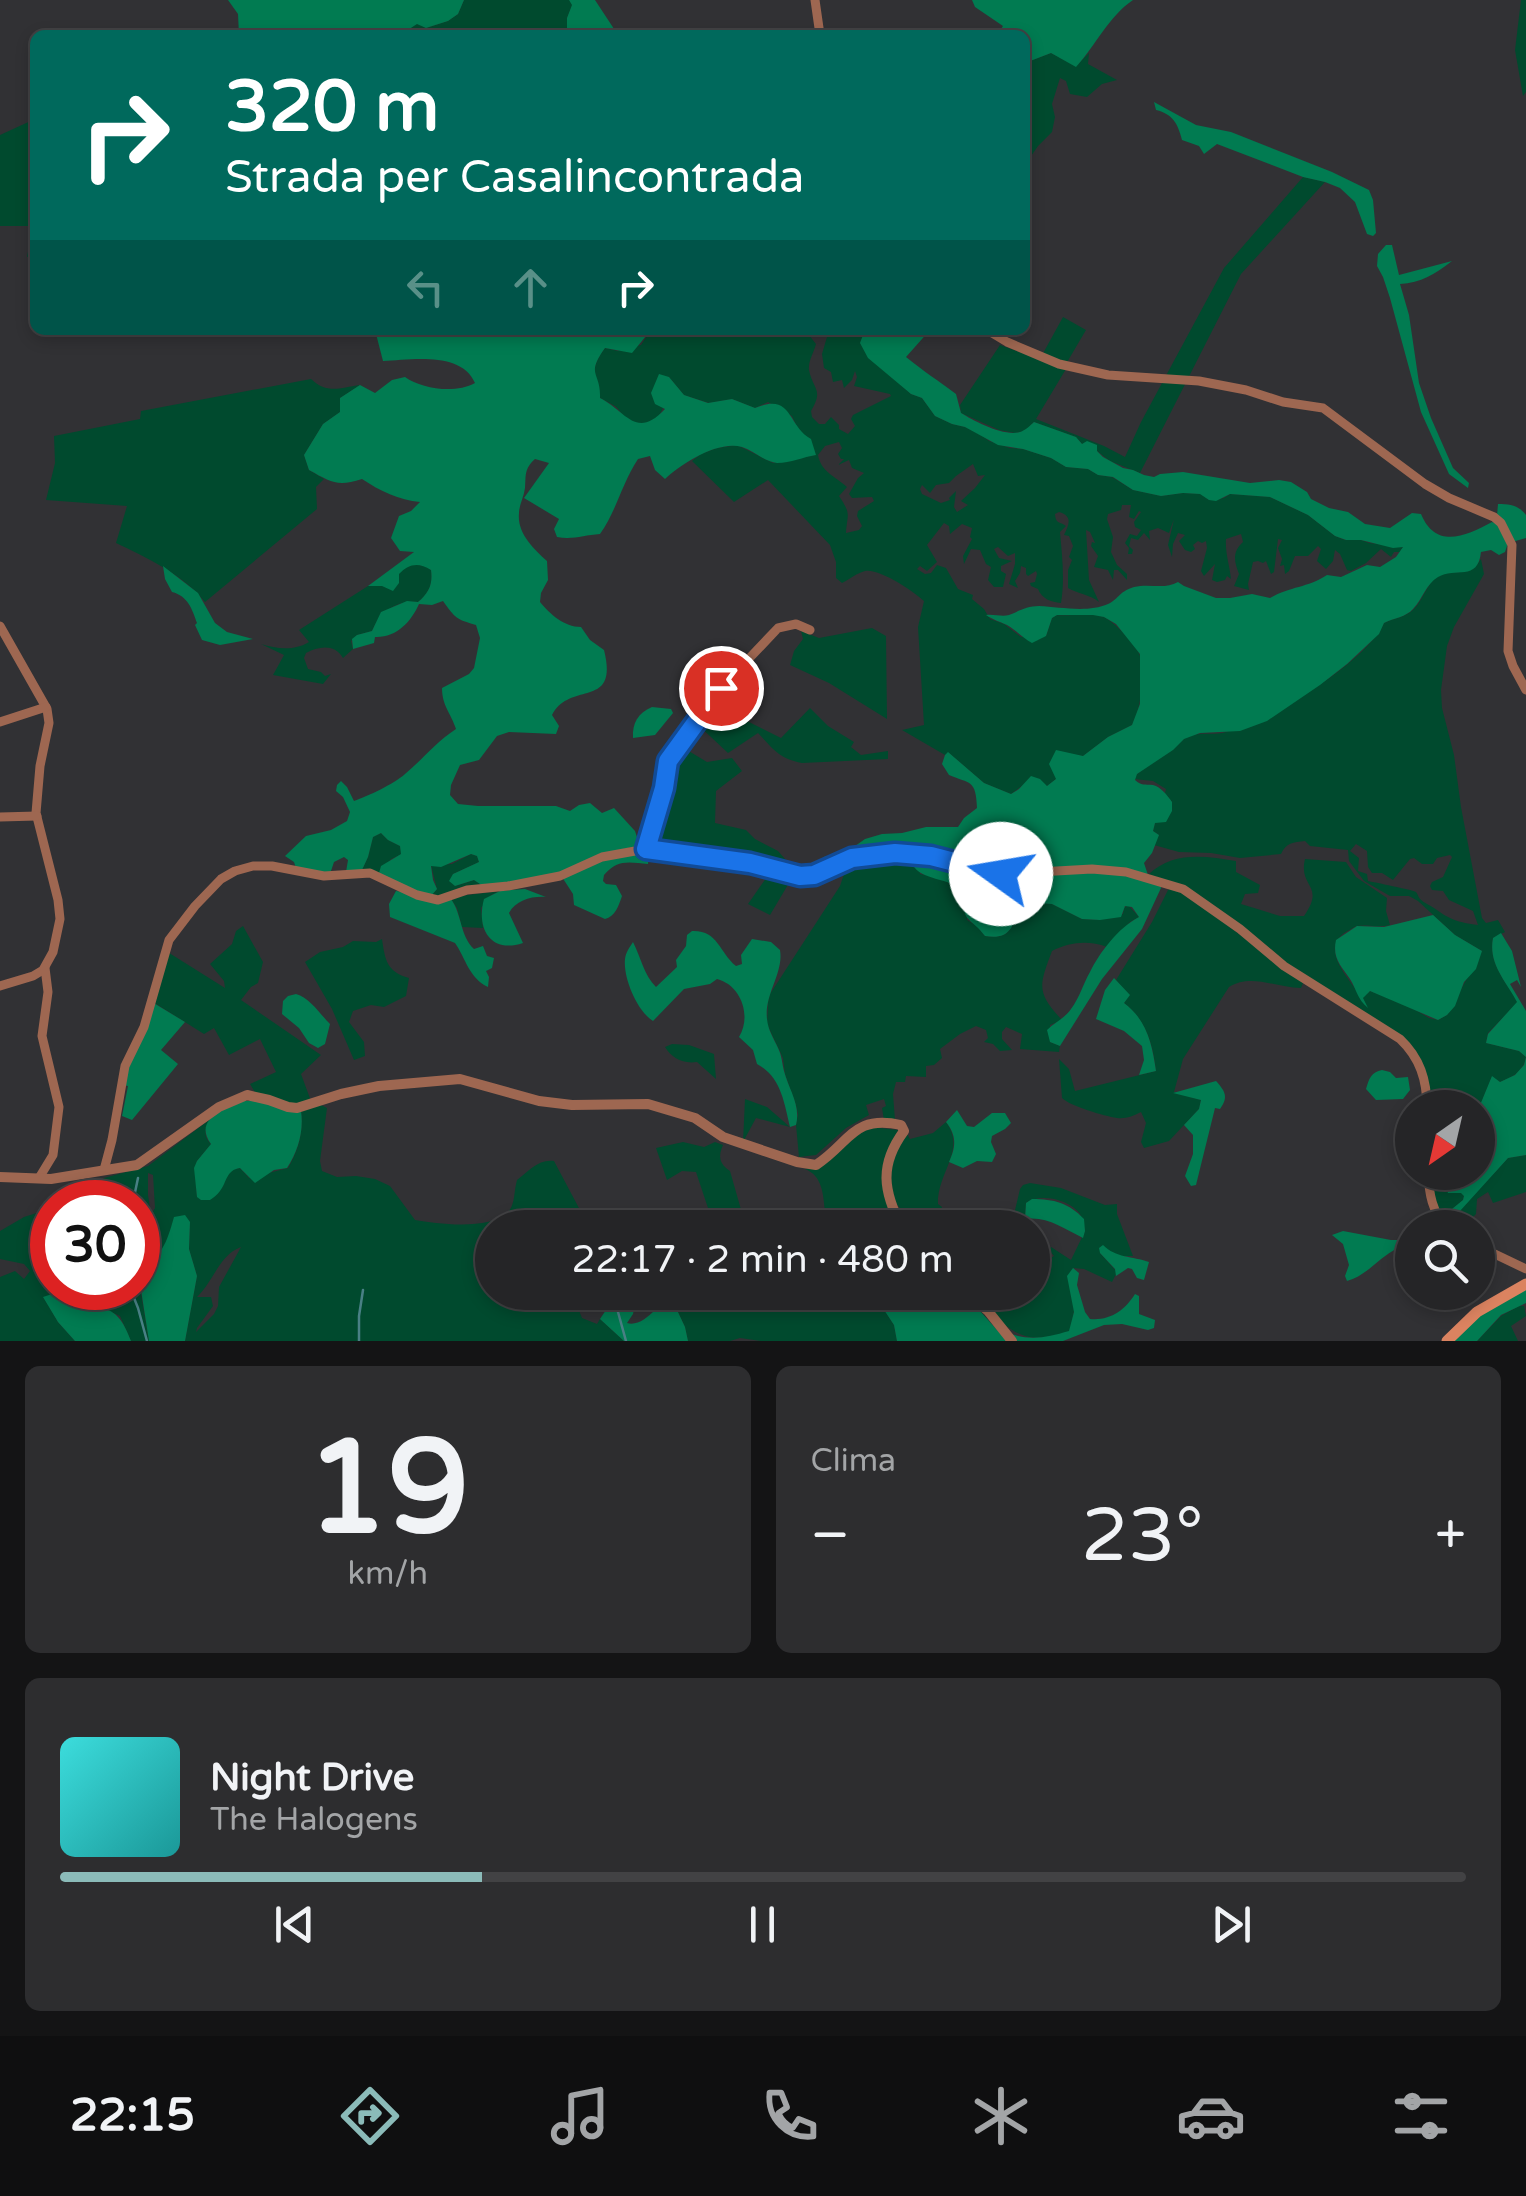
<!DOCTYPE html>
<html lang="it">
<head>
<meta charset="utf-8">
<style>
  :root { --surface:#252527; --page:#2d2d2f; --text:#f1f3f6; --muted:#a3a5a7; --line:#424244; --accent:#8bbbb9 }
  body { margin:0; font-family:"Varela Round",sans-serif; background:var(--page); color:var(--text); height:100vh; display:flex; flex-direction:column; font-size:38px; white-space:nowrap }
  * { box-sizing:border-box; margin:0 }
  p { font-size:32px; color:var(--muted) }
  .icon { flex:none; width:55px; height:55px; fill:none; stroke:currentColor; stroke-width:2; stroke-linecap:round; stroke-linejoin:round }
  .map { position:relative; height:1341px; overflow:hidden }
  .panel { display:flex; flex-direction:column; gap:25px; padding:25px; background:#141415; flex:1 }
  .panel>* { flex:none }
  .hud { position:absolute; left:30px; top:30px; width:1000px; height:305px; border-radius:15px; box-shadow:0 5px 15px #0003,0 0 0 2px var(--line); background:#00695c; color:#fff; overflow:hidden }
  .needle { width:65px; rotate:214deg }
  .tools { position:absolute; left:1395px; top:1090px; display:grid; gap:20px }
  .tools a { display:grid; place-items:center; width:100px; height:100px; border-radius:50%; background:var(--surface); box-shadow:0 5px 15px #0003,0 0 0 2px var(--line); font-size:50px }
  .speed { position:absolute; left:30px; top:1180px; display:flex; gap:20px; font-size:50px; font-weight:700; text-align:center }
  .speed>* { display:grid; place-content:center; width:130px; height:130px; border-radius:50%; background:var(--surface); box-shadow:0 5px 15px #0003,0 0 0 2px var(--line); line-height:1 }
  .speed .limit { border:15px solid #d22; background:#fff; color:#111 }
  .pin { position:absolute; display:grid; place-items:center; width:85px; height:85px; color:#fff; margin:-42px; border:5px solid #fff; border-radius:50%; box-shadow:0 2px 10px #0007 }
  .me { position:absolute; width:110px; margin:-55px; rotate:283deg; stroke-linejoin:round; filter:drop-shadow(0 0 8px #0008) }
  .turn { display:flex; align-items:center; gap:35px; height:210px; padding:0 30px; font-size:45px }
  .turn .icon { width:130px; height:130px; stroke-width:2.5 }
  .turn b { display:block; font-size:70px; line-height:85px }
  .lanes { display:flex; align-items:center; height:95px; padding:0 30px; background:#0003; justify-content:center; gap:50px; direction:ltr }
  .lanes .off { opacity:.35 }
  .big { font-size:75px; font-weight:600; line-height:1.1 }
  .panel .widget { flex:1; display:flex; flex-direction:column; justify-content:center; gap:15px; min-width:0; padding:0 35px; border-radius:15px; background:var(--page) }
  .panel .dial { align-items:center; gap:0 }
  .dial b { font-size:130px; line-height:1 }
  .song { display:flex; align-items:center; gap:30px }
  .cover { width:120px; height:120px; border-radius:15px; background:linear-gradient(135deg,hsl(180 70% 55%),hsl(180 70% 35%)) }
  .played { height:10px; border-radius:5px; background:linear-gradient(90deg,var(--accent) 30%,var(--line) 30%) }
  .keys { display:flex; justify-content:space-around; direction:ltr }
  .heat { display:flex; justify-content:space-between; align-items:center; font-size:55px; direction:ltr }
  .panel .tiles { flex:1; display:grid; gap:25px; grid-template-columns:1fr 1fr }
  .widget:last-child { grid-column:span 2 }
  .trip { position:absolute; left:475px; top:1210px; width:575px; height:100px; border-radius:50px; background:var(--surface); box-shadow:0 5px 15px #0003,0 0 0 2px var(--line); font-weight:600; line-height:100px; text-align:center }
  .tabs { display:flex; height:160px; justify-content:space-around; align-items:center; background:#0f0f10; color:var(--muted) }
  .tabs .icon { width:70px; height:70px }
  .tabs .selected { color:var(--accent) }
  .tabs b { font-size:45px; color:var(--text) }
  .map>svg:first-child { display:block }
  .green { fill:#004a2e; fill-rule:evenodd }
  .forest { fill:#017b51 }
  .lines { fill:none; stroke-linecap:round; stroke-linejoin:round }
  .stream { stroke:#498085; stroke-width:2.5 }
  .minor { stroke:#9e6751; stroke-width:9 }
  .tertiary { stroke:#9e6751; stroke-width:10 }
  .secondary { stroke:#db8360; stroke-width:11 }
  .route-casing { stroke:#114b97; stroke-width:25 }
  .route { stroke:#1a73e8; stroke-width:18 }
</style>
</head>
<body>
<div class="map">
<svg width="1526" height="1341" viewBox="0 0 1526 1341">
  <rect width="100%" height="100%" fill="#313134"/>
  <!-- green -->
  <g class="green">
    <polygon points="464,0 569,0 573,4 567,18 567,35 502,35 503,30 493,32 494,35 401,35 417,23 426,28 448,21 458,14"/>
    <polygon points="1521,0 1526,0 1526,92 1523,96 1515,50"/>
    <polygon points="1051,53 1076,66 1089,53 1088,64 1117,80 1102,84 1087,97 1070,94 1066,81 1060,78 1052,104 1055,117 1052,132 1038,146 1025,165 1025,63"/>
    <polygon points="35,119 35,253 27,257 33,226 0,226 0,135"/>
    <polygon points="1303,177 1325,182 1241,274 1140,473 1110,461 1097,451 1082,444 1076,437 1034,422 1025,431 1015,433 999,430 961,413 960,405 1000,345 1066,369 1036,419 1104,446 1125,457 1141,422 1224,268"/>
    <polygon points="1063,317 1086,330 1066,364 1041,357"/>
    <path d="M651,330H805L816,344C814,352 808,361 809,370C813,390 824,389 811,411L812,417L819,424H825L831,417L839,425V429L848,434L855,426L851,419L853,415L891,396L890,394L854,386L857,377L855,371L852,380L844,388L842,380L833,382L831,372L824,368L822,354L829,330H858L863,335L879,365L911,394L922,398L935,416L952,424L965,427L980,434L989,441L1010,448L1023,449L1051,458L1066,467L1088,469L1098,475L1112,477L1133,490L1161,496L1183,493L1201,494L1209,500L1224,498L1230,494L1270,497L1308,515L1335,536L1345,540H1361L1369,543L1403,547L1400,552H1394L1391,557L1381,549L1366,563L1351,571L1347,570L1340,554L1335,550L1333,561L1326,569L1317,561L1321,549L1318,546L1308,556H1295L1289,571L1285,574L1284,565L1280,566L1282,559L1278,548L1282,540L1278,539L1274,572L1271,574L1266,561L1263,563L1258,561L1253,562L1248,584L1249,590L1234,586L1239,574C1235,563 1231,553 1243,542L1241,534L1226,539C1225,553 1230,567 1231,579L1227,576L1225,580L1217,582L1212,580L1215,564L1204,576L1201,571L1207,548L1206,541L1202,543L1198,541L1193,545L1195,549L1191,552L1185,550L1179,541L1185,535L1178,533L1173,544L1172,557L1168,545L1174,519L1169,533L1158,528L1149,531L1150,540L1144,533L1138,540L1131,538L1129,546L1133,550L1132,554H1128L1129,548L1125,543L1130,534L1137,536L1141,530L1135,527L1134,522L1141,512L1139,511L1134,519L1129,517L1131,505H1122L1121,510L1108,514L1107,519L1113,537L1111,552L1117,565L1127,574V580L1118,570H1114L1113,580L1108,570L1094,567L1098,556L1091,546L1092,542L1095,543L1090,532L1086,530L1089,580L1099,602C1089,594 1078,594 1068,588V570L1072,560L1069,557L1073,546L1069,536L1064,535C1069,525 1073,516 1059,512L1055,514C1056,525 1060,521 1066,526L1060,532C1062,555 1065,580 1061,603C1051,602 1042,599 1038,589L1031,586L1030,583L1035,582L1037,574L1036,571L1028,576L1026,574V568L1021,566L1020,573L1015,581L1018,588L1009,584L1015,564V553L1008,556L998,547L994,549L999,558L1012,561L1001,566V571L1006,574L1003,587H994L988,580L991,567L986,564L980,550L971,549L964,564L963,556L972,539L970,537L972,528L962,524L950,534L949,526L944,523L927,545L937,562L927,571L920,566L917,569L925,574L931,573L937,565L946,568L958,589L973,595L972,599L984,609L990,619L1004,624L1021,637L1046,636L1052,618L1057,615C1072,616 1090,612 1104,617C1113,621 1138,646 1140,656C1145,674 1141,710 1132,725L1108,737L1083,756L1066,754L1056,779L1047,786L1027,782L1011,794L984,783L949,753L945,755L902,730L924,725L918,627L924,601C913,591 879,568 865,571C857,573 850,579 842,583L836,578V562L830,545L768,480L734,502L692,461L701,454L717,448L737,445L773,463L815,455L800,433L792,416L768,402L755,408L732,399L709,403L684,395L669,377C667,399 661,440 627,419C622,416 620,410 615,406C613,405 602,399 600,398C594,374 590,368 605,348L618,351L641,345ZM839,442L842,448L838,454L841,459H844L838,465L849,460L852,468L864,473L858,478L849,494L852,498L872,497L874,501L858,511L857,516L862,526L859,530L846,533C847,514 852,515 839,496L847,487C835,476 821,472 818,455L825,446ZM973,464L978,476L985,475L975,488L961,501L968,505L957,512L954,507L956,491L949,498L950,500L941,503L922,494L920,489L922,485L930,493L936,485L949,483L956,476Z"/>
    <path d="M311,379C327,394 339,388 360,385L340,398V412L323,424L304,455L309,470L324,479L316,487L317,509L205,602C185,576 146,557 116,543L127,506L46,500L55,463L54,436L140,419L141,411Z"/>
    <path d="M1481,559L1484,574L1454,627L1447,646L1441,690L1442,708L1454,755L1461,807L1482,918L1486,923L1498,920L1505,932L1493,938C1488,963 1506,982 1518,1002L1488,1033L1486,1043L1519,1051L1526,1057C1524,1071 1513,1077 1500,1082L1492,1077L1478,1110V1108L1429,1107L1411,1049L1331,995L1194,896L1148,875C1173,851 1204,856 1236,861V872L1260,885L1258,893L1245,894L1241,904L1280,916H1304C1326,884 1298,888 1305,859L1346,862L1356,877L1387,898L1386,911L1390,925C1379,928 1368,924 1357,926C1356,926 1344,933 1343,934C1320,951 1352,982 1362,998L1370,991L1407,1005L1429,1018L1438,1020L1447,1015L1482,951L1455,935L1418,901L1409,896H1390L1364,881L1349,861L1348,850L1310,846L1305,841C1293,842 1286,843 1281,854L1240,858L1211,853L1179,852L1154,845L1159,835L1153,831L1155,823L1172,802L1165,793L1166,789L1153,781L1134,779L1137,774C1147,766 1159,759 1169,752C1176,747 1180,741 1187,737C1200,731 1213,736 1226,732C1269,720 1365,664 1384,623C1394,618 1406,617 1414,609C1423,600 1427,583 1438,576C1455,567 1468,580 1481,559ZM1356,844L1367,851L1368,867L1372,873H1382L1393,880L1410,859L1414,858L1422,864H1433L1437,858L1450,855L1452,857L1443,877L1432,882L1430,886L1432,890L1443,891L1449,900L1473,911L1478,925C1458,922 1452,921 1434,908C1430,905 1424,903 1420,899C1418,897 1418,894 1416,892C1413,890 1373,882 1368,881L1367,874L1358,871L1359,858L1350,851Z"/>
    <path d="M413,564L425,566L431,570C433,584 429,593 418,602C396,600 380,612 372,631L357,635L351,641L353,649L343,658C334,643 318,647 306,653L304,658L308,669L321,672L325,676L331,674L323,684L273,675L284,655L261,644C277,649 294,651 309,642L299,630L368,586H382L406,567Z"/>
    <polygon points="872,628 886,636 887,719 829,683 790,665 794,651 803,639 801,631 819,638"/>
    <path d="M717,695L745,720L781,738L810,708L828,726L854,742L851,747L861,755L888,751V759L802,763C779,759 773,749 758,733L728,753L695,722Z"/>
    <polygon points="687,750 707,762 732,758 742,771 716,791 715,823 746,830 755,839 778,851 799,875 657,848 650,841 669,764 679,767"/>
    <polygon points="381,833 388,840 400,846 402,854 391,859 379,873 362,870 368,857 373,837"/>
    <polygon points="471,854 477,856 479,862 453,874 455,886 474,880 483,886 446,895 431,896 437,889 431,865 452,864"/>
    <path d="M880,857L918,858L920,874C933,877 960,879 965,894C968,902 967,913 967,920L977,926L985,936C1015,941 1012,921 1024,901L1052,904L1082,919L1099,920L1123,914L1124,908L1128,905L1139,917L1130,922L1107,947C1088,940 1070,942 1052,951C1039,986 1036,992 1062,1020L1050,1025V1042L1060,1046L1059,1052L1020,1049L1022,1034L1006,1027L1002,1032V1039L1012,1050L1000,1051L993,1044L984,1042L988,1038L986,1030L976,1026L960,1034L940,1049L942,1058L934,1065L926,1066V1077L906,1076L905,1082H896L893,1094L895,1120H884L882,1108L886,1106L884,1099L866,1105L869,1115L846,1128L816,1155L799,1157L796,1125L798,1114L796,1105L785,1074L783,1058L767,1024L768,1002L770,994L840,886L848,862Z"/>
    <polygon points="771,871 792,878 770,915 748,904"/>
    <path d="M1170,886L1196,901L1303,983L1301,988C1277,988 1251,973 1229,987L1183,1059L1174,1092L1201,1100L1199,1109L1169,1141L1144,1148L1141,1142L1146,1123L1141,1112C1133,1116 1126,1119 1117,1118C1104,1116 1070,1106 1062,1098L1059,1059L1069,1069L1075,1091L1156,1071C1153,1044 1146,1020 1124,1003L1129,995L1116,980L1152,922Z"/>
    <polygon points="500,891 491,895 481,908 483,928 462,927 457,908 451,899 460,896"/>
    <polygon points="243,926 263,962 258,983 251,987 241,1000 321,1055 301,1074 311,1101 295,1105 256,1094 250,1084 276,1072 260,1039 229,1055 214,1028 204,1034 153,1002 166,951 225,988 224,981 210,964 232,944 236,931"/>
    <path d="M382,939C385,960 387,972 409,978L406,996L384,1007L371,1005L353,1011L349,1022L364,1042L365,1056L354,1060L332,1009L305,962L320,952L343,947L353,941L376,942Z"/>
    <path d="M672,1044L689,1045L714,1054L716,1079L697,1062C682,1064 672,1058 665,1047Z"/>
    <polygon points="745,1099 767,1107 790,1127 756,1118 743,1142"/>
    <path d="M321,1105L327,1108L320,1161L322,1171L337,1177L356,1176L375,1179L390,1186L415,1220C439,1224 490,1231 509,1211C515,1204 514,1190 517,1180C529,1171 538,1159 554,1161L589,1227L492,1228V1292L581,1293L583,1296L578,1308L582,1318L597,1324L600,1319L624,1341H185L197,1276L189,1249L190,1222L156,1257L138,1271V1234L155,1208L153,1175L148,1173V1195L150,1208L138,1232V1202H67L99,1184L104,1178L148,1166L209,1120C205,1130 203,1135 211,1144L197,1161L195,1168L197,1197L234,1169L240,1168L249,1178L288,1168C298,1151 304,1131 301,1111ZM241,1247L219,1287L218,1306L214,1314L196,1332L197,1328L213,1306L211,1297H197C214,1281 219,1255 241,1247Z"/>
    <path d="M946,1122C967,1150 937,1172 938,1204L942,1207L936,1223C924,1225 916,1220 906,1213C888,1202 884,1173 893,1154C897,1147 903,1140 907,1134L910,1139L933,1133Z"/>
    <path d="M871,1127L898,1130C880,1166 878,1191 897,1227L783,1228L784,1223C802,1227 812,1225 825,1211C823,1195 823,1176 805,1169L817,1167L840,1146Z"/>
    <path d="M683,1142L704,1147L715,1142L723,1145C718,1156 719,1164 730,1171L746,1227H706L712,1220L696,1172L682,1171L667,1180L656,1148Z"/>
    <polygon points="1526,1155 1526,1192 1493,1203 1488,1192 1477,1199 1476,1214 1463,1227 1451,1227 1436,1212 1431,1173 1453,1173 1449,1178 1448,1193 1462,1193 1464,1196 1463,1200 1453,1208 1460,1210 1508,1158"/>
    <path d="M1030,1183L1061,1188L1105,1205L1117,1204V1214L1133,1256H1121L1100,1253L1117,1272L1112,1282L1084,1269L1073,1268L1074,1311L1070,1332C1031,1341 1023,1341 994,1316L998,1295L999,1293L1032,1292L1033,1269L1054,1256L1049,1250L1051,1247L1071,1260L1085,1231C1085,1229 1081,1216 1080,1214C1069,1199 1040,1193 1026,1203L1025,1219L1019,1227H1011L1020,1189L1023,1185Z"/>
    <polygon points="52,1208 52,1288 138,1288 138,1276 149,1341 131,1341 120,1316 100,1307 83,1307 68,1294 52,1294 44,1298 58,1322 75,1341 0,1341 0,1277 15,1271 24,1279 30,1271 24,1264 0,1259 0,1231 24,1217"/>
    <polygon points="669,1292 873,1293 894,1325 897,1341 761,1341 740,1338 730,1341 688,1341 685,1327"/>
    <polygon points="1519,1306 1524,1306 1526,1316 1511,1326 1518,1341 1477,1341 1501,1316"/>
  </g>
  <!-- forest -->
  <g class="forest">
    <polygon points="228,0 464,0 458,14 448,21 426,28 417,24 400,35 239,35 238,14"/>
    <polygon points="569,0 595,0 618,35 567,35 567,18 572,5"/>
    <path d="M972,0H1133C1109,16 1096,45 1076,67L1051,53L1025,63V35H997L1003,26L975,7Z"/>
    <path d="M1154,102L1196,125L1231,132L1332,172L1369,190L1373,200L1376,233L1373,236L1367,234L1355,202L1340,188L1325,182L1303,177L1217,144L1204,154L1199,146L1182,140C1178,124 1173,114 1156,110Z"/>
    <path d="M1386,245H1392L1399,275L1452,261C1435,274 1421,283 1400,284L1409,315L1419,383L1431,418L1453,468L1469,483L1468,488L1449,474L1421,412L1390,298L1383,277L1377,266L1378,254Z"/>
    <path d="M375,330H651L632,353L605,348C585,376 601,371 600,398C627,412 636,440 665,409L655,404L651,393L659,374L669,377L684,395L708,403L732,399L755,408C793,392 787,426 811,439L816,455C803,457 791,463 777,463C765,462 754,451 742,447C718,440 681,464 665,479L655,470L650,456L638,459C622,483 617,510 600,534C584,535 573,540 557,537L554,529L559,519L524,498L549,463L535,459C524,469 526,475 525,488C524,497 519,505 519,513C517,533 533,548 547,561L548,580L541,593L540,602C550,614 564,627 581,627L590,640L604,650C619,710 570,680 552,715L559,726L556,734L509,732L497,736L479,760L460,765L451,785L450,795L458,804L478,806H556L570,811L579,805L590,803L602,813L614,808L635,831L639,843L633,847L600,854L558,874L483,886L474,880L455,886L449,881L453,874L479,862L477,856L471,854L441,867L431,866L433,880L437,889L431,896L411,890L379,873L381,866L401,854L400,846L388,840L381,833L373,837L368,857L362,870L346,872L348,860L344,857L334,862L330,874L296,868L294,862L285,856L306,836L331,830L347,821L350,812L343,797L336,791L337,785L341,781L347,787L354,801C368,796 394,784 405,774C423,759 436,742 456,729C451,713 442,706 442,688L469,674L474,668L480,638L476,625C456,619 456,619 443,601L432,605L419,604C411,622 396,638 375,637L374,643L353,649L352,639L357,635L372,631L381,612L407,601L418,602C429,593 433,584 431,570C418,562 409,564 399,574V583L393,591L382,586H368L414,552L400,551L391,538L399,516L411,511L420,502C399,500 380,491 362,479C337,487 331,482 309,470L304,455L323,424L340,412V398L360,385L375,393L392,380L405,377C422,389 455,394 475,383C461,351 411,360 383,361Z"/>
    <path d="M858,330H930L906,357C923,371 939,381 956,394L961,413C974,421 1004,437 1020,432C1024,431 1030,426 1034,422L1076,437L1082,444L1087,441L1097,445V451L1103,457L1123,468L1133,470L1144,475L1154,477L1160,474L1183,472L1250,483L1279,480L1291,482L1307,492L1311,499L1329,508L1348,512L1365,524L1390,528L1412,513L1421,514C1436,550 1466,536 1492,522L1499,525L1508,543L1505,552L1499,555L1491,550L1481,552C1478,582 1455,567 1438,577C1426,584 1422,600 1413,609C1406,617 1394,618 1384,623L1379,634L1347,664L1320,685L1267,721L1240,731L1200,733L1184,739L1173,750L1137,774L1135,780C1142,786 1144,784 1153,785C1161,787 1167,795 1172,802V811L1166,822L1155,823L1153,831L1159,835L1152,853L1144,863L1148,875L1001,871L899,850L874,851L854,855L819,870L825,856L834,861L865,839L882,834L902,833L926,827H958L964,818L977,808C976,779 970,784 949,775L942,764L945,755L948,752L984,783L1011,794L1019,789L1031,776L1040,779L1047,786L1056,779L1049,764L1056,750L1083,756L1108,737L1132,725L1140,704V654L1116,624L1104,617L1093,615H1057L1052,618L1046,636L1032,643C1023,638 1016,630 1007,625C999,621 993,620 986,615C994,614 1002,617 1009,615C1019,611 1027,606 1039,606C1060,607 1088,613 1108,604C1118,600 1118,592 1134,587C1150,583 1164,590 1178,582L1184,586L1216,598H1230L1252,594L1270,598C1291,586 1307,588 1327,575L1341,577L1367,565L1380,567L1396,557L1403,547L1393,548L1361,540H1346L1335,536L1308,515L1270,497L1230,494L1216,501L1209,500L1200,494L1183,493L1161,496L1133,490L1113,477L1098,475L1088,469L1066,467L1051,458L1023,449L998,445L965,427L952,424L935,416L922,398L911,394L868,358L860,343L863,335Z"/>
    <path d="M1498,504C1510,504 1518,505 1526,515V538L1512,542L1497,516Z"/>
    <path d="M163,566L198,593L215,623L227,632L253,639L220,645L202,640L195,625L197,623C192,609 188,596 172,592L165,579Z"/>
    <path d="M652,707L671,709L673,713L655,735L633,738C632,723 638,713 652,707Z"/>
    <path d="M634,853H652L649,855L648,864C629,862 617,859 604,875L603,881L606,884L616,885L622,896C619,905 615,917 605,919L574,905L573,894L562,877L609,856Z"/>
    <path d="M918,858L988,874L1112,873L1161,884V888L1142,929L1102,979L1060,1046L1050,1042L1047,1030C1055,1022 1064,1019 1071,1009C1080,997 1083,984 1090,972C1100,952 1118,928 1139,917L1132,907L1125,906L1121,917L1100,920L1082,919L1052,904L1024,902C1012,920 1015,941 985,936C969,915 961,924 965,893C949,876 922,882 912,864Z"/>
    <path d="M525,889L546,897C532,896 516,900 509,913L523,943C490,954 476,928 484,899L500,891Z"/>
    <path d="M396,891L451,899C462,914 460,936 474,949L483,946L487,956L494,958L492,968L486,971L489,977L488,987C469,978 466,959 455,943L390,917L389,904Z"/>
    <path d="M1433,915L1455,935L1482,951L1476,969L1464,982L1455,1006L1447,1015L1438,1020L1370,991L1363,998L1368,1008C1357,999 1357,990 1350,979C1341,966 1332,958 1336,940L1357,926L1384,927Z"/>
    <path d="M692,931C718,930 719,952 736,966L742,964L741,955L752,939L771,942L780,950C784,973 764,994 767,1019C768,1030 774,1039 778,1048C782,1056 782,1063 784,1071C789,1090 801,1105 796,1125L790,1127C784,1102 781,1077 757,1064L753,1050L739,1037C752,1016 741,985 717,979L710,984L684,989L653,1021C637,1011 623,978 625,959C626,952 629,948 633,942C641,958 644,975 656,987L677,967L676,960L686,946L687,935Z"/>
    <path d="M1501,933L1512,951L1521,987L1517,980L1510,984L1526,1011V1155L1508,1158L1460,1211L1452,1209L1463,1200L1464,1196L1461,1193H1448C1445,1186 1449,1178 1453,1173L1478,1172V1110L1492,1076L1500,1082L1515,1075L1524,1065L1526,1057L1519,1051L1486,1043L1488,1034L1517,1002C1506,981 1488,964 1493,938Z"/>
    <path d="M1114,978L1130,995L1124,1003C1147,1020 1152,1044 1156,1071L1139,1075L1144,1060L1142,1046L1124,1031L1096,1019L1105,990Z"/>
    <path d="M296,994C310,998 320,1014 330,1024L325,1044L318,1048L309,1043L299,1028L282,1014L283,1001L288,996Z"/>
    <polygon points="152,1002 185,1022 161,1050 178,1064 132,1120 122,1116 128,1086 122,1085"/>
    <path d="M1382,1070L1390,1072L1396,1078L1408,1077L1410,1090L1403,1099L1376,1100L1366,1089C1369,1079 1371,1072 1382,1070Z"/>
    <path d="M1216,1081C1225,1091 1229,1097 1220,1109L1215,1108L1196,1185L1191,1186L1185,1176L1193,1154V1135L1184,1125L1199,1109L1201,1100L1173,1093Z"/>
    <path d="M243,1101H260L301,1111C304,1131 298,1151 287,1168L274,1170L255,1183L240,1168C226,1170 227,1182 220,1191C217,1195 214,1197 210,1200H201L197,1197L194,1168L197,1161L211,1144C193,1119 224,1109 243,1101Z"/>
    <path d="M957,1110L967,1126L974,1127L992,1113H1005L1011,1123L1005,1129L992,1136L991,1142L996,1154L992,1162L977,1161L963,1168L949,1162C956,1147 957,1136 946,1122Z"/>
    <path d="M1032,1199C1054,1199 1069,1203 1084,1219L1085,1231L1083,1238C1063,1228 1047,1216 1025,1219L1026,1203Z"/>
    <path d="M185,1215L190,1222L189,1249L197,1276L185,1341H149L138,1271C163,1254 166,1245 174,1217Z"/>
    <path d="M1343,1231L1391,1240H1403L1407,1246L1412,1247V1259L1398,1248C1379,1257 1368,1275 1347,1281L1345,1276L1349,1265L1343,1244L1332,1235Z"/>
    <path d="M1103,1245C1116,1258 1132,1256 1149,1262L1144,1280L1137,1278L1132,1269L1128,1268L1116,1276L1115,1269L1100,1253L1099,1248Z"/>
    <path d="M1073,1268L1079,1273L1077,1285L1085,1312L1090,1319C1110,1321 1125,1310 1135,1294L1139,1296V1314L1155,1320L1154,1328L1148,1330L1122,1324L1104,1325L1063,1341H1015L1011,1334C1032,1341 1048,1337 1069,1331L1074,1312L1067,1276Z"/>
    <polygon points="1526,1286 1526,1303 1501,1315 1477,1341 1449,1341 1480,1312"/>
    <path d="M597,1293H637L633,1314L627,1323C637,1326 647,1318 655,1310L656,1304L652,1300L646,1306H641L640,1302L644,1293H669L685,1327L688,1341H624L600,1319L606,1310L599,1304Z"/>
    <polygon points="873,1293 958,1293 980,1311 1007,1341 897,1341 894,1325"/>
    <path d="M52,1294H68L75,1297L76,1303C88,1310 80,1307 93,1307C117,1308 123,1321 131,1341H75L58,1322L43,1297Z"/>
  </g>
  <g class="lines">
    <!-- stream -->
    <g class="stream">
      <polyline points="133,1202 138,1178"/>
      <polyline points="130,1288 138,1308 147,1341"/>
      <polyline points="621,1292 618,1312 626,1341"/>
      <polyline points="359,1341 359,1316 363,1290"/>
    </g>
    <!-- minor -->
    <g class="minor">
      <polyline points="815,0 820,35"/>
      <polyline points="987,330 1007,342 1059,364 1108,375 1199,381 1246,390 1283,402 1323,408 1425,484 1449,498 1494,517 1501,523 1512,545 1508,651 1513,666 1526,690"/>
      <polyline points="0,626 47,709 49,723 40,766 36,813 58,900 60,919 53,952 43,970 33,976 0,986"/>
      <polyline points="0,722 46,707"/>
      <polyline points="0,817 37,816"/>
      <polyline points="646,849 664,788 668,761 692,725 721,688 778,628 796,624 810,630"/>
      <path d="M104,1170L112,1140L125,1066L144,1027L169,940L195,906L221,879L235,871L253,866H272L324,876L370,873L417,895L438,900L467,890L508,886L560,876L602,857L646,849L750,863L800,876L814,875L851,858L895,853L931,856L1001,874L1092,869L1126,872L1183,889L1240,929L1284,966L1400,1039C1420,1058 1427,1080 1427,1108"/>
      <path d="M1428,1172C1429,1194 1432,1212 1447,1228"/>
      <polyline points="39,1178 53,1155 59,1107 42,1036 48,992 45,968"/>
      <polyline points="1478,1246 1526,1269"/>
    </g>
    <!-- tertiary -->
    <g class="tertiary">
      <path d="M0,1177L51,1179L137,1165L219,1107L247,1095L269,1100L288,1107L297,1108L341,1094L379,1086L460,1079L539,1101L572,1105L648,1104L695,1118L723,1137L797,1162L816,1165C850,1143 853,1114 901,1125L904,1131C879,1165 883,1191 902,1228"/>
      <polyline points="966,1292 988,1311 1012,1341"/>
    </g>
    <!-- secondary -->
    <polyline class="secondary" points="1447,1341 1477,1312 1526,1284"/>
  </g>
  <g class="lines">
    <!-- route casing -->
    <g class="route-casing">
      <polyline id="route" points="721,688 668,761 664,788 646,849 750,863 800,876 814,875 852,858 895,853 931,856 1001,874"/>
    </g>
    <!-- route -->
    <use href="#route" class="route"/>
  </g>
</svg>
<div class="tools">
<a><svg class="needle" viewBox="-14 -14 28 28"><path d="M0-13l5 13h-10z" fill="#e53935"/><path d="M0 13l5-13h-10z" fill="#a3a5a7"/></svg></a>
<a><svg class="icon" aria-label="search" viewBox="0 0 24 24"><circle cx="10" cy="10" r="6"/><path d="M15 15l6 6"/></svg></a>
</div>
<div class="speed"><div class="limit">30</div></div>
<div class="pin" style="left:721px;top:688px;background:#d93025"><svg class="icon" aria-label="arrive" viewBox="0 0 24 24"><path d="M6 21V4h12l-3 4 3 4H6"/></svg></div>
<svg class="me" style="left:1001px;top:874px" viewBox="-20 -20 40 40"><circle r="19" fill="#fff"/><path d="M0-13L10 11 0 6-10 11z" fill="#1a73e8"/></svg>
<div class="trip">22:17 · 2 min · 480 m</div>
<div class="hud">
<div class="turn"><svg class="icon" aria-label="right" viewBox="0 0 24 24"><path d="M7 20v-9h11M14 6l5 5-5 5"/></svg><div><b>320 m</b>Strada per Casalincontrada</div></div>
<div class="lanes"><svg class="icon off" aria-label="left" viewBox="0 0 24 24"><path d="M17 20v-9H6M10 6l-5 5 5 5"/></svg><svg class="icon off" aria-label="ahead" viewBox="0 0 24 24"><path d="M12 20V5M6 11l6-6 6 6"/></svg><svg class="icon" aria-label="right" viewBox="0 0 24 24"><path d="M7 20v-9h11M14 6l5 5-5 5"/></svg></div>
</div>
</div>
<section class="panel">
<div class="tiles">
<div class="widget dial"><b>19</b><p>km/h</p></div>
<div class="widget"><p>Clima</p>
<div class="heat"><a>−</a><b class="big">23°</b><a>+</a></div>
</div>
<div class="widget">
<div class="song"><i class="cover"></i><div><b>Night Drive</b><p>The Halogens</p></div></div>
<div class="played"></div>
<div class="keys"><svg class="icon" aria-label="previous" viewBox="0 0 24 24"><path d="M18 5L8 12l10 7zM5 5v14"/></svg><svg class="icon" aria-label="pause" viewBox="0 0 24 24"><path d="M8 5v14M16 5v14"/></svg><svg class="icon" aria-label="next" viewBox="0 0 24 24"><path d="M6 5l10 7-10 7zM19 5v14"/></svg></div>
</div>
</div>
</section>
<nav class="tabs">
<b>22:15</b>
<svg class="icon selected" aria-label="directions" viewBox="0 0 24 24"><path d="M12 3l9 9-9 9-9-9zM9 14v-3h6M13 9l2 2-2 2"/></svg>
<svg class="icon" aria-label="music" viewBox="0 0 24 24"><path d="M9 18V5l10-2v13"/><circle cx="6" cy="18" r="3"/><circle cx="16" cy="16" r="3"/></svg>
<svg class="icon" aria-label="phone" viewBox="0 0 24 24"><path d="M5 4h4l2 5-3 2q2 4 5 5l2-3 5 2v4C11 20 4 13 5 4z"/></svg>
<svg class="icon" aria-label="climate" viewBox="0 0 24 24"><path d="M12 3v18M4 7l16 10M4 17L20 7"/></svg>
<svg class="icon" aria-label="car" viewBox="0 0 24 24"><path d="M5 17H2v-5l4-1 3-4h7l3 4 3 1v5h-3M9 17h6M6 11h13"/><circle cx="7" cy="17" r="2"/><circle cx="17" cy="17" r="2"/></svg>
<svg class="icon" aria-label="filters" viewBox="0 0 24 24"><path d="M4 7h16M4 17h16"/><circle cx="9" cy="7" r="2"/><circle cx="15" cy="17" r="2"/></svg>
</nav>
</body>
</html>
